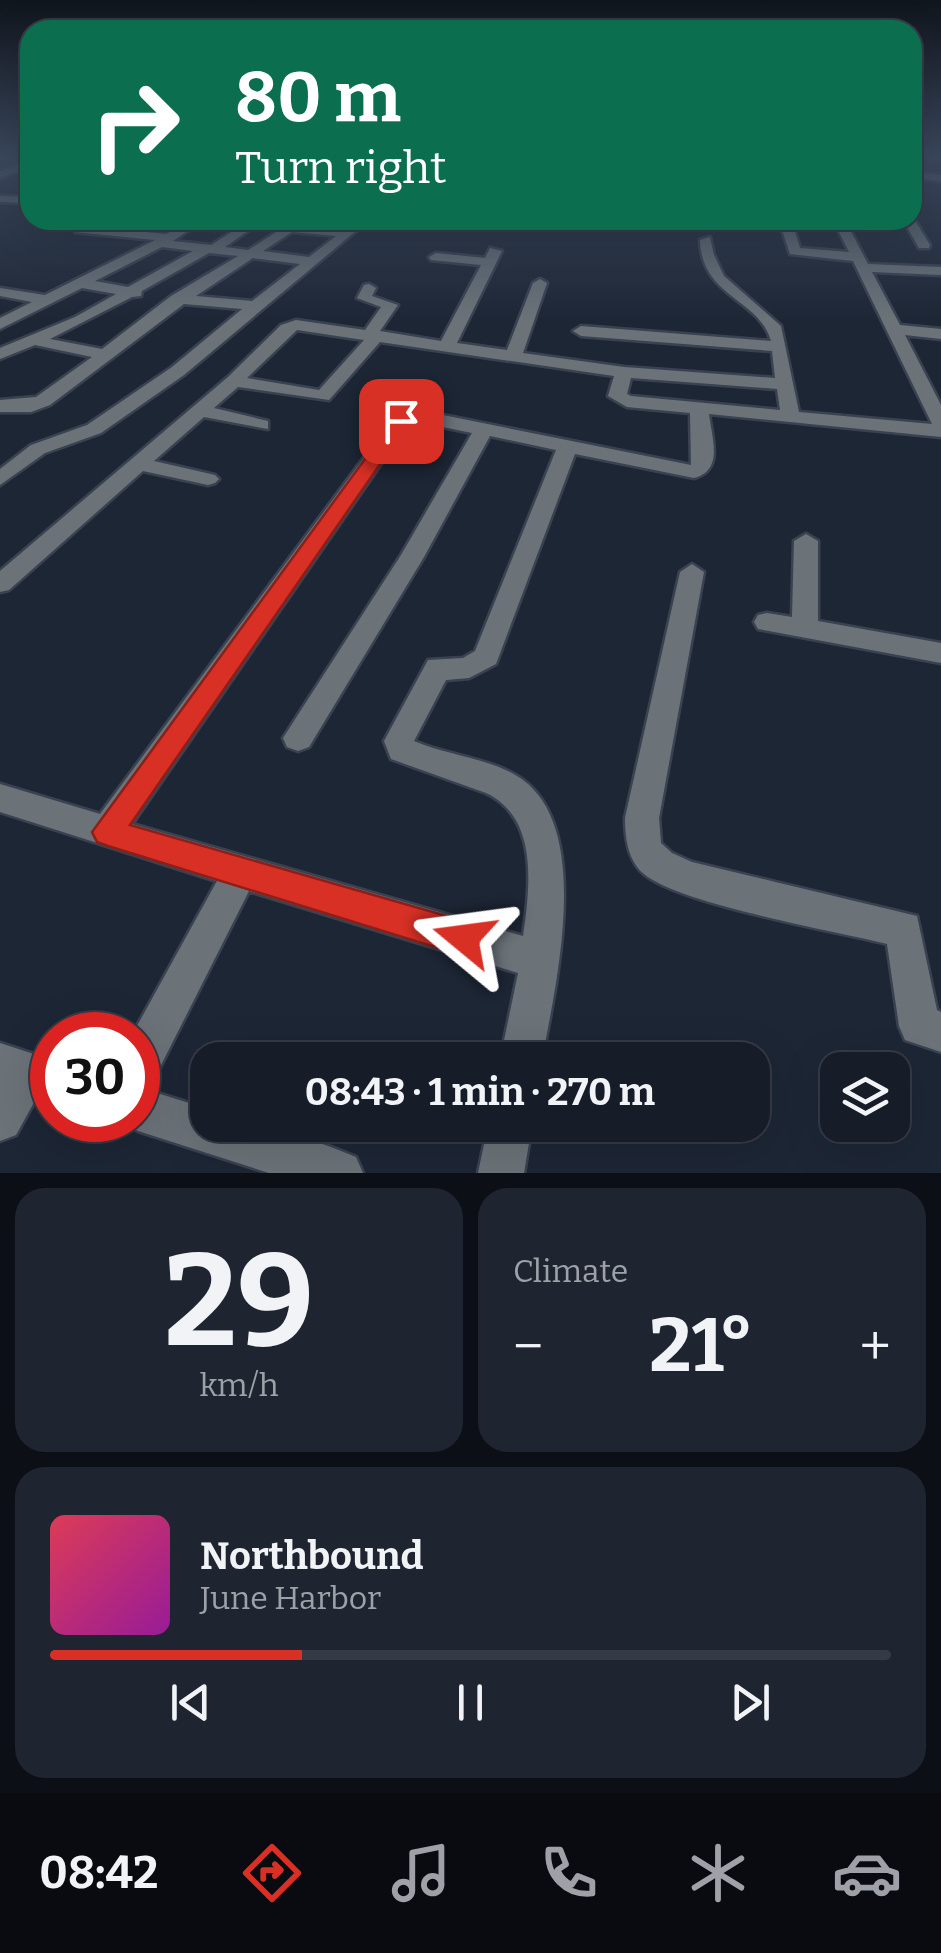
<!DOCTYPE html>
<html lang="en">
<head>
<meta charset="utf-8">
<style>
  :root { --surface:#161c28; --page:#1f2530; --text:#f1f3f6; --muted:#9ea1a8; --line:#353a45; --accent:#d93025 }
  body { margin:0; font-family:Bitter,serif; background:var(--page); color:var(--text); height:100vh; display:flex; flex-direction:column; font-size:38px; white-space:nowrap }
  * { box-sizing:border-box; margin:0 }
  p { font-size:32px; color:var(--muted) }
  .icon { flex:none; width:55px; height:55px; fill:none; stroke:currentColor; stroke-width:2; stroke-linecap:round; stroke-linejoin:round }
  .map { position:relative; height:1173px; overflow:hidden }
  .sheet { display:flex; flex-direction:column; gap:15px; padding:15px; background:#0c0f16; flex:1 }
  .sheet>* { flex:none }
  .banner { position:absolute; left:20px; top:20px; width:902px; height:210px; border-radius:30px; box-shadow:0 10px 40px #0002,0 0 0 2px var(--line); background:#0b6e4f; color:#fff; overflow:hidden }
  .tools { position:absolute; left:820px; top:1052px; display:grid; gap:20px }
  .tools a { display:grid; place-items:center; width:90px; height:90px; border-radius:20px; background:var(--surface); box-shadow:0 10px 40px #0002,0 0 0 2px var(--line); font-size:50px }
  .speed { position:absolute; left:30px; top:1012px; display:flex; gap:20px; font-size:50px; font-weight:700; text-align:center }
  .speed>* { display:grid; place-content:center; width:130px; height:130px; border-radius:50%; background:var(--surface); box-shadow:0 10px 40px #0002,0 0 0 2px var(--line); line-height:1 }
  .speed .limit { border:15px solid #d22; background:#fff; color:#111 }
  .pin { position:absolute; display:grid; place-items:center; width:85px; height:85px; color:#fff; margin:-42px; border-radius:20px; box-shadow:0 5px 15px #0006 }
  .me { position:absolute; width:110px; margin:-55px; rotate:286deg; stroke-linejoin:round; filter:drop-shadow(0 0 8px #0008) }
  .turn { display:flex; align-items:center; gap:35px; height:210px; padding:0 50px; font-size:45px }
  .turn .icon { width:130px; height:130px; stroke-width:2.5 }
  .turn b { display:block; font-size:70px; line-height:85px }
  .big { font-size:75px; font-weight:700; line-height:1.1 }
  .sheet .widget { flex:1; display:flex; flex-direction:column; justify-content:center; gap:15px; min-width:0; padding:0 35px; border-radius:30px; background:var(--page) }
  .sheet .dial { align-items:center; gap:0 }
  .dial b { font-size:130px; line-height:1 }
  .song { display:flex; align-items:center; gap:30px }
  .cover { width:120px; height:120px; border-radius:15px; background:linear-gradient(135deg,hsl(350 70% 55%),hsl(300 70% 35%)) }
  .played { height:10px; border-radius:5px; background:linear-gradient(90deg,var(--accent) 30%,var(--line) 30%) }
  .keys { display:flex; justify-content:space-around; direction:ltr }
  .heat { display:flex; justify-content:space-between; align-items:center; font-size:55px; direction:ltr }
  .sheet .tiles { flex:1; display:grid; gap:15px; grid-template-columns:1fr 1fr }
  .widget:last-child { grid-column:span 2 }
  .trip { position:absolute; left:190px; top:1042px; width:580px; height:100px; border-radius:30px; background:var(--surface); box-shadow:0 10px 40px #0002,0 0 0 2px var(--line); font-weight:700; line-height:100px; text-align:center }
  .menu { display:flex; height:160px; justify-content:space-around; align-items:center; background:#090b10; color:var(--muted) }
  .menu .icon { width:70px; height:70px }
  .menu .current { color:var(--accent) }
  .menu b { font-size:45px; color:var(--text) }
  .map>svg:first-child { display:block }
  .lines { fill:none; stroke-linecap:round; stroke-linejoin:round }
  .minor-casing { stroke:#3a4251; stroke-width:5 }
  .minor { fill:#6b7379; fill-rule:evenodd }
  .route { fill:#d93025; stroke:#8d1f18; stroke-width:2.5 }
</style>
</head>
<body>
<div class="map">
<svg width="941" height="1173" viewBox="0 0 941 1173">
  <rect width="100%" height="100%" fill="#1d2635"/>
  <g class="lines">
    <!-- minor casing -->
    <g class="minor-casing">
      <g id="minor">
        <polygon points="30,161 30,167 0,178 0,171"/>
        <polygon points="912,172 941,175 941,181 912,178"/>
        <polygon points="0,196 30,197 30,203 0,202"/>
        <polygon points="913,217 930,245 929,248 919,248 903,220"/>
        <path d="M88,220H104L93,227L166,234L190,220H204L173,241L211,245L250,220H264L225,247L248,250L284,227L282,220L344,229L356,220H369L184,375L101,433L45,453L0,485V469L31,445L87,425L172,367L242,309L184,304L50,405L31,412H0V400L36,397L92,357L35,345L0,359V348L75,317L116,294L82,288L0,329V318L32,302L0,296V288L45,295L155,240L75,232V226ZM292,232L336,236L309,257L263,251ZM162,247L193,251L128,287L95,281ZM209,253L238,256L171,296L102,349L50,339L132,297L141,296L142,291ZM253,258L300,264L252,301L196,296Z"/>
        <path d="M698,220L809,221L813,228H794L800,248L849,252L833,220H845L868,264L941,267V275L872,272L900,325L941,329V339L905,335L941,405V437L709,414C712,439 724,470 694,478L575,454L496,664L469,678L446,680L414,741C448,756 493,758 523,780C593,832 555,987 542,1060H500L518,973L249,891L153,1081L138,1087V1035H132L217,881L0,812V784L100,814L394,417L423,411L691,465L690,413L627,407L608,396L614,376L380,342L329,400L238,387L214,408L268,421V429L204,417L154,461L215,475L219,479L215,483L208,485L143,471L9,590L0,592V571L228,377L281,325L296,320L365,330L381,307L357,298L364,285L369,284L376,288L372,296L398,305L380,331L441,341L481,265L431,260L429,257L436,253L485,258L490,248L502,251L457,343L507,350L533,283L540,279L547,283L523,353L624,367L775,378L772,351L581,336L573,331L581,326L771,341C759,298 702,298 700,240L710,237L714,255L724,276L781,326L799,412L932,424L853,261L790,254L781,227L704,224ZM297,330L364,340L319,390L247,378ZM631,378L777,389L780,410L631,396L627,394ZM423,423L472,433L401,555L283,738L287,747L298,751L309,747L424,557L490,436L556,450L475,651L463,658L428,660L384,741L391,759L486,793C539,818 530,887 523,936L132,824L407,426Z"/>
        <polygon points="806,534 818,541 818,621 941,643 941,663 758,629 754,622 758,615 767,613 792,617 794,541"/>
        <path d="M692,564L704,572L659,818L661,843L672,853L692,862L917,916L937,1010L941,1012V1052L905,1040L899,1026L887,944C835,931 680,904 644,874C628,861 625,838 625,818L680,572Z"/>
        <polygon points="0,1043 52,1060 52,1102 37,1097 16,1135 0,1141"/>
        <path d="M138,1087L208,1109V1125C264,1125 304,1135 356,1157L363,1173H269L138,1131L121,1120H138Z"/>
        <polygon points="488,1125 532,1125 524,1173 478,1173"/>
      </g>
    </g>
    <!-- minor -->
    <use href="#minor" class="minor"/>
  </g>
  <!-- sky -->
  <linearGradient id="sky" x2="0" y2="1"><stop stop-color="#10151d"/><stop offset="0.49" stop-color="#3a475c"/><stop offset="1" stop-color="#3a475c" stop-opacity="0"/></linearGradient>
  <rect width="941" height="321" fill="url(#sky)"/>
  <!-- route -->
  <polygon class="route" points="401,416 410,421 130,825 464,921 477,926 482,938 477,951 464,956 108,846 97,842 92,832 395,418"/>
</svg>
<div class="tools">
<a><svg class="icon" aria-label="layers" viewBox="0 0 24 24"><path d="M12 4l9 5-9 5-9-5zM3 14l9 5 9-5"/></svg></a>
</div>
<div class="speed"><div class="limit">30</div></div>
<div class="pin" style="left:401px;top:421px;background:#d93025"><svg class="icon" aria-label="arrive" viewBox="0 0 24 24"><path d="M6 21V4h12l-3 4 3 4H6"/></svg></div>
<svg class="me" style="left:464px;top:938px" viewBox="-20 -20 40 40"><path d="M0-17L14 15 0 8-14 15z" fill="#d93025" stroke="#fff" stroke-width="4"/></svg>
<div class="trip">08:43 · 1 min · 270 m</div>
<div class="banner">
<div class="turn"><svg class="icon" aria-label="right" viewBox="0 0 24 24"><path d="M7 20v-9h11M14 6l5 5-5 5"/></svg><div><b>80 m</b>Turn right</div></div>
</div>
</div>
<section class="sheet">
<div class="tiles">
<div class="widget dial"><b>29</b><p>km/h</p></div>
<div class="widget"><p>Climate</p>
<div class="heat"><a>−</a><b class="big">21°</b><a>+</a></div>
</div>
<div class="widget">
<div class="song"><i class="cover"></i><div><b>Northbound</b><p>June Harbor</p></div></div>
<div class="played"></div>
<div class="keys"><svg class="icon" aria-label="previous" viewBox="0 0 24 24"><path d="M18 5L8 12l10 7zM5 5v14"/></svg><svg class="icon" aria-label="pause" viewBox="0 0 24 24"><path d="M8 5v14M16 5v14"/></svg><svg class="icon" aria-label="next" viewBox="0 0 24 24"><path d="M6 5l10 7-10 7zM19 5v14"/></svg></div>
</div>
</div>
</section>
<nav class="menu">
<b>08:42</b>
<svg class="icon current" aria-label="directions" viewBox="0 0 24 24"><path d="M12 3l9 9-9 9-9-9zM9 14v-3h6M13 9l2 2-2 2"/></svg>
<svg class="icon" aria-label="music" viewBox="0 0 24 24"><path d="M9 18V5l10-2v13"/><circle cx="6" cy="18" r="3"/><circle cx="16" cy="16" r="3"/></svg>
<svg class="icon" aria-label="phone" viewBox="0 0 24 24"><path d="M5 4h4l2 5-3 2q2 4 5 5l2-3 5 2v4C11 20 4 13 5 4z"/></svg>
<svg class="icon" aria-label="climate" viewBox="0 0 24 24"><path d="M12 3v18M4 7l16 10M4 17L20 7"/></svg>
<svg class="icon" aria-label="car" viewBox="0 0 24 24"><path d="M5 17H2v-5l4-1 3-4h7l3 4 3 1v5h-3M9 17h6M6 11h13"/><circle cx="7" cy="17" r="2"/><circle cx="17" cy="17" r="2"/></svg>
</nav>
</body>
</html>
